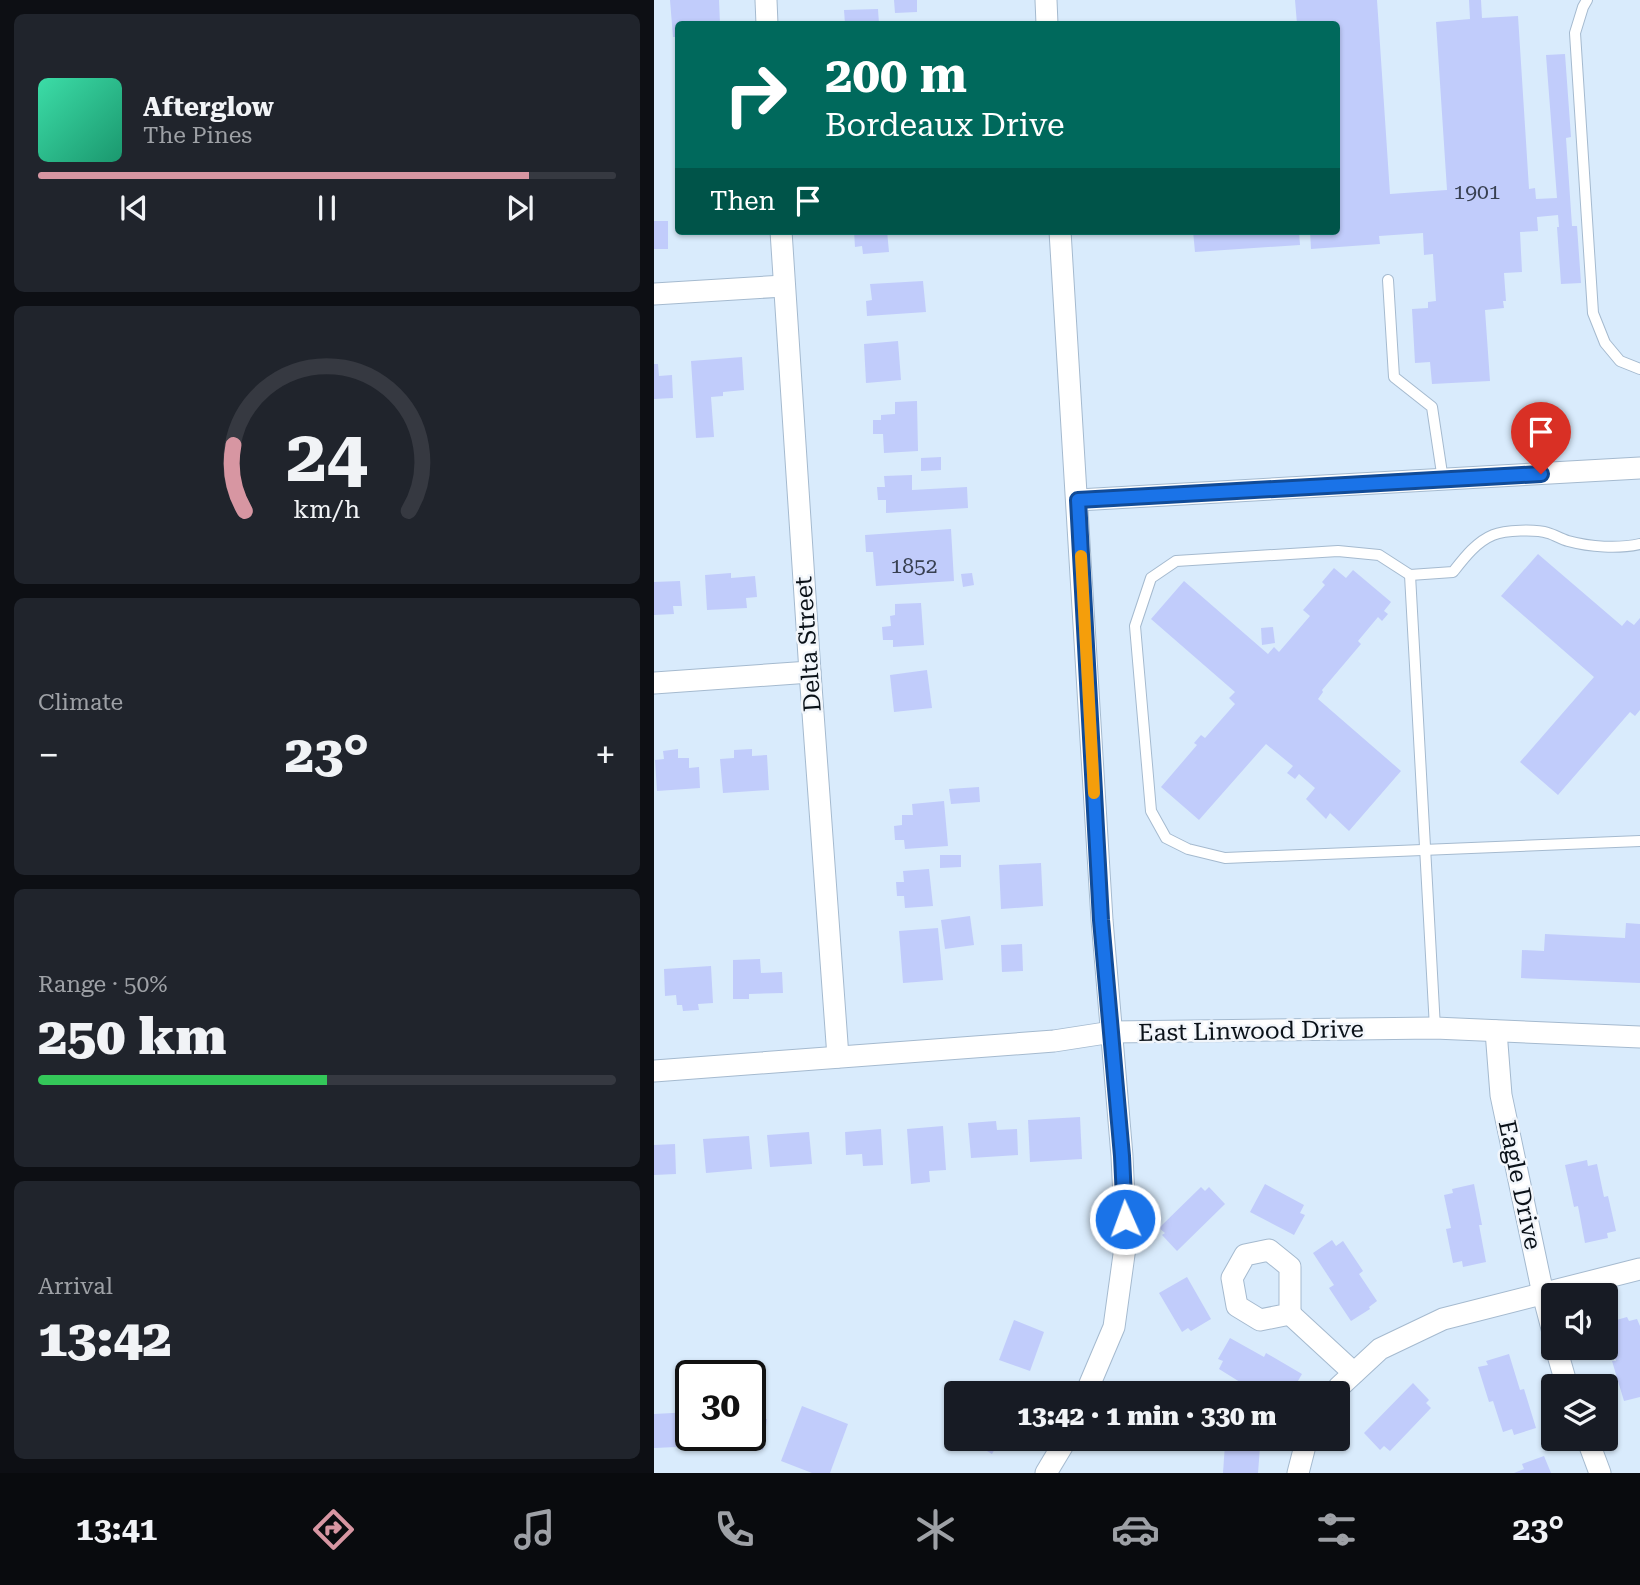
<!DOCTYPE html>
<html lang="en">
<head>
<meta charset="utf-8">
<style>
  :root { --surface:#171b24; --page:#20242c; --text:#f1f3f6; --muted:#9ea1a6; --line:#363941; --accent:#d796a2 }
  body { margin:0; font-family:"Roboto Serif",serif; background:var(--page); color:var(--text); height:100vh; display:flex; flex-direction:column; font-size:26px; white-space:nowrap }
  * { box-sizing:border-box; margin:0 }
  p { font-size:23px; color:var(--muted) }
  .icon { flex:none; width:38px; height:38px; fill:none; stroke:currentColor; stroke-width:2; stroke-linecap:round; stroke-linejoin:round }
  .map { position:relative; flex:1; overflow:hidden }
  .side { display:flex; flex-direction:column; gap:14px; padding:14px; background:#0d0f14; width:654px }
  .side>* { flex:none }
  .banner { position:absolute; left:21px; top:21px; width:665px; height:214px; border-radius:7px; box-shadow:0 2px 5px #0004; background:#00695c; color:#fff; overflow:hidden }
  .fabs { position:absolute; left:887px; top:1283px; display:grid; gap:14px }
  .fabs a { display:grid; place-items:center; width:77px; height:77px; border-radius:7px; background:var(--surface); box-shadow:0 2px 5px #0004; font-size:35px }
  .speed { position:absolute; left:21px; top:1360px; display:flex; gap:14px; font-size:35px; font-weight:700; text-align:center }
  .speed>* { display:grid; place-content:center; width:91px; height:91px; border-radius:50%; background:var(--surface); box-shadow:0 2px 5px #0004; line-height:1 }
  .speed .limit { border:4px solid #111; border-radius:10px; background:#fff; color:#111 }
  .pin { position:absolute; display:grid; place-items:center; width:60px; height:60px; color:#fff; margin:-72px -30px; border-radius:50% 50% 50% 0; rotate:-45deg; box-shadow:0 0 7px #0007 }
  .pin .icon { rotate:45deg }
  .me { position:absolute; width:77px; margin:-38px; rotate:358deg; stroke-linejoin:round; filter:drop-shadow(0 0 5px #0008) }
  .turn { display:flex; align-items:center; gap:24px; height:147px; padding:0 35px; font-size:32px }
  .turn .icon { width:91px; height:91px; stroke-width:2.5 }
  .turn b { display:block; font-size:49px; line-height:60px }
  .then { display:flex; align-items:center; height:66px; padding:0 35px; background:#0003; gap:14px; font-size:26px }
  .big { font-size:52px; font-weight:800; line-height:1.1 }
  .side .widget { flex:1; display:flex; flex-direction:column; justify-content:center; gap:10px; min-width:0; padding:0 24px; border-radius:10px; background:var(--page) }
  .side .dial { align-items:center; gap:0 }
  .dial svg { height:182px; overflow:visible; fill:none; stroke:var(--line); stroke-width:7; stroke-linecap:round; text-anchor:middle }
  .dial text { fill:var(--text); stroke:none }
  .song { display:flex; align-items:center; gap:21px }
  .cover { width:84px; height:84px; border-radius:10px; background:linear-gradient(135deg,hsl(160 70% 55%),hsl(160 70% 35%)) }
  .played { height:7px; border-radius:4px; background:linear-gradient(90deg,var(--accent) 85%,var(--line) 85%) }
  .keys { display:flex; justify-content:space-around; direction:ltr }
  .heat { display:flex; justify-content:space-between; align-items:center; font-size:38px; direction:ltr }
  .charge { height:10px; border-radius:5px; background:linear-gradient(90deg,#34c759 50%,var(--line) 0) }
  .trip { position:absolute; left:290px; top:1381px; width:406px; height:70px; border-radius:7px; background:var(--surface); box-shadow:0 2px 5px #0004; font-weight:800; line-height:70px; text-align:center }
  .tab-bar { display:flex; height:112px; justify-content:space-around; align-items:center; background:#090b0e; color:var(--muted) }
  .tab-bar .icon { width:49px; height:49px }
  .tab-bar .selected { color:var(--accent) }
  .tab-bar b { font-size:32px; color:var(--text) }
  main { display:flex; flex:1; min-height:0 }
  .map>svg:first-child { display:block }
  .building { fill:#c1ccfb }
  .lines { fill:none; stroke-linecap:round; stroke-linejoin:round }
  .service-casing { stroke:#a5bacf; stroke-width:12 }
  .minor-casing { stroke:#a5bacf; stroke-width:23 }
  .service { stroke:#fff; stroke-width:10 }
  .minor { stroke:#fff; stroke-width:21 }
  .route-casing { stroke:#114b97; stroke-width:18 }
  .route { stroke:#1a73e8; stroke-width:12 }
  .slow { stroke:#f59e0b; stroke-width:12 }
  .labels { text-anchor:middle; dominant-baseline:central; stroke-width:5; stroke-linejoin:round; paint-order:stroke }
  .number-label { font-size:21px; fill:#384051 }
  .street-label { font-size:24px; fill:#0a1118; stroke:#f2f6fb }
</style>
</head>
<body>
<main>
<section class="side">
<div class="widget">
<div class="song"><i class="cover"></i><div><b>Afterglow</b><p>The Pines</p></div></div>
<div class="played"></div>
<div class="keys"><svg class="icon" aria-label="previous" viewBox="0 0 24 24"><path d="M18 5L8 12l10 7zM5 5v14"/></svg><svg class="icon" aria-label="pause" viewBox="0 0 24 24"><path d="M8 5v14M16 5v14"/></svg><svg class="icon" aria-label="next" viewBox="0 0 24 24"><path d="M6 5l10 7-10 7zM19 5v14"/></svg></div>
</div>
<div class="widget dial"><svg viewBox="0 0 100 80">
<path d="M14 69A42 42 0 1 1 86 69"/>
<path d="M14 69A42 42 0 0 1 9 40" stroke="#d796a2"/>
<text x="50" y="56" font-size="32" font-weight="700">24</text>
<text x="50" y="72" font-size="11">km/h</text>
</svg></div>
<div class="widget"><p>Climate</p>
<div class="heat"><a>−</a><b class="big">23°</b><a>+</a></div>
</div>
<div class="widget"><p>Range · 50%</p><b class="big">250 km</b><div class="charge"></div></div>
<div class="widget"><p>Arrival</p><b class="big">13:42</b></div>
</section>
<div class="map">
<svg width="986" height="1473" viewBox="0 0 986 1473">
  <rect width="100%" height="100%" fill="#d9ebfc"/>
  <!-- building -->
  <g class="building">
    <polygon points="16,0 65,0 66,24 24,24 24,37 19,37"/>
    <polygon points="240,0 263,0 263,12 241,13"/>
    <polygon points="641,0 723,0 736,194 793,190 782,22 816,19 815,0 827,0 828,18 864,16 875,189 881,188 882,199 903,198 892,55 911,54 917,137 912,138 918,226 923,226 927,283 907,284 903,227 905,227 904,215 883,217 884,231 866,232 868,272 850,273 852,301 849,301 850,308 831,310 836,381 778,384 776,362 761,363 758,309 774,308 774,302 782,301 779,254 770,255 769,233 725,236 726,244 657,249 656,231 682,231 682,24 643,24"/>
    <polygon points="224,9 225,24 191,24 190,10"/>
    <rect x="0" y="221" width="14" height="28"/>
    <polygon points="200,231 233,231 235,252 209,254 208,246 201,247"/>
    <polygon points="539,231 645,231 646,245 541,252"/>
    <polygon points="269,281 272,312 213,316 212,301 218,300 216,284"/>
    <polygon points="244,341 247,380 212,383 210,344"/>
    <polygon points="88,357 90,390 69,392 69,396 57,397 60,437 42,438 37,361"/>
    <polygon points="0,364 4,364 5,376 18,375 19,398 0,399"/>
    <polygon points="263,401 264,451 230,453 229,434 219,434 219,420 227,420 227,415 241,414 241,402"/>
    <polygon points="287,457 287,470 267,471 267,458"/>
    <polygon points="258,475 258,490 313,487 314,508 232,513 232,500 224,500 223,487 231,487 230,476"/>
    <polygon points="297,529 300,581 222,586 219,552 212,552 211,535"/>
    <polygon points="884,554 968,626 973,620 980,625 986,618 986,710 981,716 976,712 904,795 866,762 940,677 847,596"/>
    <polygon points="680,568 692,578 699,570 737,602 730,611 734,614 728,621 724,617 704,641 707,644 668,690 669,692 664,699 747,771 695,831 676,813 672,819 652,799 661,788 645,774 641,779 633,773 639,766 612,744 545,820 507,787 543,745 540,743 547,735 551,738 581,704 575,698 581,692 497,619 530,581 614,654 620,647 625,652 656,616 649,610 671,585 668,582"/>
    <polygon points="77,573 77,578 101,576 103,597 92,598 93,608 53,610 51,575"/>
    <polygon points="318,573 320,585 309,587 307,574"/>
    <polygon points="26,581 28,606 19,606 20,614 0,615 0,582"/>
    <polygon points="267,603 270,645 239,647 239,640 229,640 228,627 237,626 236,616 241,615 241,604"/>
    <polygon points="619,627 621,643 608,645 607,628"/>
    <polygon points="273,670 278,708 240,712 236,675"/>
    <polygon points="24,749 24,758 35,758 35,768 45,767 46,788 3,791 1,760 10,759 9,751"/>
    <polygon points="98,749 98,756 113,755 115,790 69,793 66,759 80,758 80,750"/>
    <polygon points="325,787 326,802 297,804 295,789"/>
    <polygon points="290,801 294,846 251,849 250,840 241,840 240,826 248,825 248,815 259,815 258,804"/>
    <polygon points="286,855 307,855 307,867 286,868"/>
    <polygon points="387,863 389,906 347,909 345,865"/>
    <polygon points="275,869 279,906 251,908 250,896 243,896 242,882 250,882 249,871"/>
    <polygon points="316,916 320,945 291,949 287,920"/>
    <polygon points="972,923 986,924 986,983 867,978 868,950 890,951 891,934 971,938"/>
    <polygon points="284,928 289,980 249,983 245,931"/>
    <polygon points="368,944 369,971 348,972 347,945"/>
    <polygon points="106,959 107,973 128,972 129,993 95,994 95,999 79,999 79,960"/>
    <polygon points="57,966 59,1003 44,1004 45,1010 29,1011 28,1005 23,1005 22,995 11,996 10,969"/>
    <polygon points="426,1117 428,1159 376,1162 374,1120"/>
    <polygon points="342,1121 343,1130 363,1129 364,1155 317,1158 314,1123"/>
    <polygon points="289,1126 292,1170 275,1171 276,1182 257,1184 253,1129"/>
    <polygon points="227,1129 229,1165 209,1166 208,1154 192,1155 191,1132"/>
    <polygon points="155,1132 158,1164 116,1167 113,1135"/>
    <polygon points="95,1136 98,1169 52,1173 49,1139"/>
    <polygon points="21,1144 22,1174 0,1175 0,1145"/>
    <polygon points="933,1160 934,1166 943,1164 950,1197 954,1196 962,1231 953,1233 954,1238 931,1243 924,1206 920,1207 911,1165"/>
    <polygon points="611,1184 650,1205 646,1213 651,1215 640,1235 596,1212"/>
    <polygon points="820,1184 828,1225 825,1225 832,1262 809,1267 808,1261 799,1263 792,1229 797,1228 790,1195 799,1193 798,1189"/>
    <polygon points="547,1187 551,1191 555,1187 571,1204 523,1251 508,1235 511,1233 505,1228"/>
    <polygon points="678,1240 682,1246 689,1241 709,1271 705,1274 723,1301 715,1307 716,1309 697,1321 675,1288 680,1285 659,1253"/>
    <polygon points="533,1277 557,1319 537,1331 534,1328 528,1332 505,1293"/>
    <polygon points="973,1317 975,1321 983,1319 986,1326 986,1397 970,1401 958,1361 962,1361 952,1323"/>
    <polygon points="360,1320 390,1332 376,1371 345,1360"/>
    <polygon points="576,1338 610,1357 612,1353 648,1374 637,1393 632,1392 614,1393 597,1383 594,1387 565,1369 569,1361 564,1359"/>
    <polygon points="855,1354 866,1390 870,1389 882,1428 860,1435 858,1429 849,1432 839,1401 835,1402 824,1367 834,1365 832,1361"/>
    <polygon points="759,1383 775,1400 772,1403 777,1408 736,1451 730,1446 726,1450 710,1433"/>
    <polygon points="96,1394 101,1395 98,1417 113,1419 109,1450 69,1446 70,1435 96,1435"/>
    <polygon points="148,1406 194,1424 176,1473 158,1473 127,1461"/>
    <polygon points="37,1412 37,1435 44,1435 45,1446 0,1448 0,1414"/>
    <polygon points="311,1438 347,1438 338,1454"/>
    <polygon points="571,1444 606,1447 604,1473 569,1473"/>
    <polygon points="890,1456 897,1473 860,1473 870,1469 868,1464"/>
  </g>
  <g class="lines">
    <!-- service casing -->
    <g class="service-casing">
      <g id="service">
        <polyline points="933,0 929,7 921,33 939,313 951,343 966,361 986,369"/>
        <polyline points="734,280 740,377 778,407 789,480"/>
        <path d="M986,544C964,549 936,547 914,541C907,539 901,535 894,533C882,529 851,530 839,535C822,542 810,558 799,572L756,575L725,555L684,551L522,561L497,578L481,626L497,811L512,838L534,849L571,858L986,841"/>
        <polyline points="756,575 781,1028"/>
      </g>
    </g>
    <!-- minor casing -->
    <g class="minor-casing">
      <g id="minor">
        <polyline points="112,0 113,24"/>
        <polyline points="392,0 393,24"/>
        <polyline points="127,231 156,672 184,1057"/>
        <polyline points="406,231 448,920 468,1156 472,1240 460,1327 432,1393"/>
        <polyline points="0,294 130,286"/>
        <polyline points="424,500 986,468"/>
        <polyline points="0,683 156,672"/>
        <polyline points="842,1031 847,1095 889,1294 900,1336"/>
        <polyline points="0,1071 400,1041 458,1032 781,1028 986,1037"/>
        <polygon points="615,1250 636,1267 636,1314 606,1320 583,1306 578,1278 591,1255"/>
        <polyline points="636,1314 700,1373"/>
        <polyline points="902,1348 913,1386"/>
        <polyline points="681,1393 685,1387 726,1349 789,1319 986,1269"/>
        <polyline points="933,1438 946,1473"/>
        <polyline points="392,1473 413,1438"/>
        <polyline points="644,1473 653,1438"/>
      </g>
    </g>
    <!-- service -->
    <use href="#service" class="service"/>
    <!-- minor -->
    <use href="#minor" class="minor"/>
  </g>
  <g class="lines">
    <!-- route casing -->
    <g class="route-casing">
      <polyline id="route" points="471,1219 468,1156 447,920 424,500 887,474"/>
    </g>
    <!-- route -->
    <use href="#route" class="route"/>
    <!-- slow -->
    <polyline class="slow" points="427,556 440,793"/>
  </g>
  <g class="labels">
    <!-- number labels -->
    <g class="number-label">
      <text x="823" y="192">1901</text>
      <text x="260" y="566">1852</text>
    </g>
    <!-- street labels -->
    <g class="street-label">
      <text transform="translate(154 644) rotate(-94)">Delta Street</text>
      <text transform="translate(597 1031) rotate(-1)">East Linwood Drive</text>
      <text transform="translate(866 1185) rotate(78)">Eagle Drive</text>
    </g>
  </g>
</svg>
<div class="fabs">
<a><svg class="icon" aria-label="sound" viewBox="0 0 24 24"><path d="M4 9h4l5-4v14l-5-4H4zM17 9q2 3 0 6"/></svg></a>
<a><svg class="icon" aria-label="layers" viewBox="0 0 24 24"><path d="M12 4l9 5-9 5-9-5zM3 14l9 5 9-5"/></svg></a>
</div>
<div class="speed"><div class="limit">30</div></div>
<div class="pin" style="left:887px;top:474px;background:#d93025"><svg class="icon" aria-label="arrive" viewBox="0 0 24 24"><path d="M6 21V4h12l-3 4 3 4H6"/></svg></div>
<svg class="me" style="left:471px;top:1219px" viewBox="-20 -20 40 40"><circle r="17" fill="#1a73e8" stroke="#fff" stroke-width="3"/><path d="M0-11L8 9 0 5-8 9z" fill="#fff"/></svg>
<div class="trip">13:42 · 1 min · 330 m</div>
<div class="banner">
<div class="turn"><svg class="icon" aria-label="right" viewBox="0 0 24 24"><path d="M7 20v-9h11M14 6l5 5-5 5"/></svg><div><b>200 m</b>Bordeaux Drive</div></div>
<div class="then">Then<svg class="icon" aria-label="arrive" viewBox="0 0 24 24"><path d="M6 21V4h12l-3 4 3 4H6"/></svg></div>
</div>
</div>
</main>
<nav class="tab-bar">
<b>13:41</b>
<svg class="icon selected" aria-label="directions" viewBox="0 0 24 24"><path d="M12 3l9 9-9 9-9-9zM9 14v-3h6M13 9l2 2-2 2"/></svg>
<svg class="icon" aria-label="music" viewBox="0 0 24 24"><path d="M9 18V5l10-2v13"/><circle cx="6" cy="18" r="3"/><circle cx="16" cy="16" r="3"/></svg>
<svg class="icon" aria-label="phone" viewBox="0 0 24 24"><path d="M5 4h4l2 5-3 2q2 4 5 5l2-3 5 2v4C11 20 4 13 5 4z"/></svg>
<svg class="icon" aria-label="climate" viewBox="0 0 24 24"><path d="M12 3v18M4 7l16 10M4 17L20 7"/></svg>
<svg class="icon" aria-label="car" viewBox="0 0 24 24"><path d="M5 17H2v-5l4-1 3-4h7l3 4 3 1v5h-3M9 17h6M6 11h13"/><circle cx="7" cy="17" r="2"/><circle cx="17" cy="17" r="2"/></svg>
<svg class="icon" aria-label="filters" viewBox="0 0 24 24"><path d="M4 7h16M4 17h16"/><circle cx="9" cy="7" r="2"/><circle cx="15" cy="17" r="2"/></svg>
<b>23°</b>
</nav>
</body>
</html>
